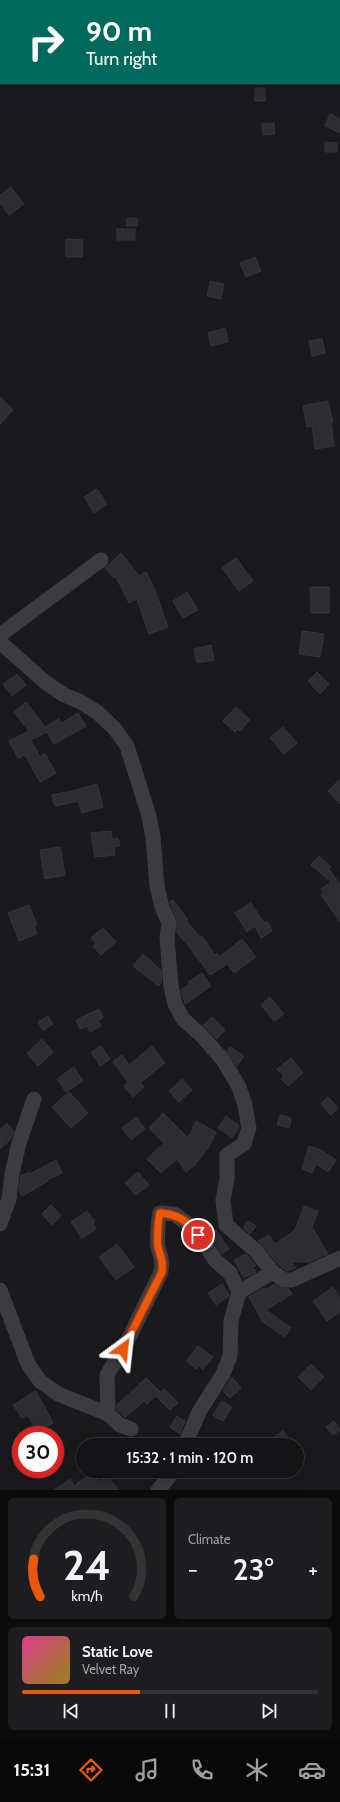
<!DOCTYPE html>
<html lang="en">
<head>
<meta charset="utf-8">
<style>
  :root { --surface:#141416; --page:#1d1d1f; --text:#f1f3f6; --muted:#9d9ea1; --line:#333335; --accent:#ea580c }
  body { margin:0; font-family:Cabin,sans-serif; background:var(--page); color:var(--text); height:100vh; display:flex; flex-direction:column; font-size:15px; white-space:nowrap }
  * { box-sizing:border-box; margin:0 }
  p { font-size:13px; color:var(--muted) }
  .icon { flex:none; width:22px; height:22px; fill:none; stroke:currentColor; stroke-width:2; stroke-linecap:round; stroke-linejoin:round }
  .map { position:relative; height:1490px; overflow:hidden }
  .panel { display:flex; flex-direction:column; gap:8px; padding:8px; background:#0b0b0c; flex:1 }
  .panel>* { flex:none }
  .banner { position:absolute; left:0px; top:0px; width:340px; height:84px; box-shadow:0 4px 16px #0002,0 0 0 1px var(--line); background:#00695c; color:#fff; overflow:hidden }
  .speed { position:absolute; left:12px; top:1426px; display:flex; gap:8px; font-size:20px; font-weight:700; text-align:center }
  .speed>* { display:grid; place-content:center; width:52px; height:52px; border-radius:50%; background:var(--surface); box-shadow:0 4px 16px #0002,0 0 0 1px var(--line); line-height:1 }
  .speed .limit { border:6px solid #d22; background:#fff; color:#111 }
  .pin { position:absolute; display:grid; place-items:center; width:34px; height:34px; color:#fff; margin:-17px; border:2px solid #fff; border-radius:50%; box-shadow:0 1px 4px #0007 }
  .me { position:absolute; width:44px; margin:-22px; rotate:30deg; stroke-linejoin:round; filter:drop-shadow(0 0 3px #0008) }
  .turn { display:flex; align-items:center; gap:14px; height:84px; padding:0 20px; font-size:18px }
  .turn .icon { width:52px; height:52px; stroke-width:2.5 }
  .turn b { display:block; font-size:28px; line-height:34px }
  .big { font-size:30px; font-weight:600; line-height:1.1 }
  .panel .card { flex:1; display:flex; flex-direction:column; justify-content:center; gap:6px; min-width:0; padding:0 14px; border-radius:6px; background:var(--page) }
  .panel .dial { align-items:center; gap:0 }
  .dial svg { height:104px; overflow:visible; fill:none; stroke:var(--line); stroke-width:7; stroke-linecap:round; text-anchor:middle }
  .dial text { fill:var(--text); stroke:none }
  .song { display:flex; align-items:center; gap:12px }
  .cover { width:48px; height:48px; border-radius:6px; background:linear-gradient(135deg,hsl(330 70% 55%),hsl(50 70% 35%)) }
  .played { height:4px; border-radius:2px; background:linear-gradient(90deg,var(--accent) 40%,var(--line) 40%) }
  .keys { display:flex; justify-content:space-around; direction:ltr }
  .heat { display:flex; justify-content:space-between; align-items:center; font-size:22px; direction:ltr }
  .panel .tiles { flex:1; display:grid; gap:8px; grid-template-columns:1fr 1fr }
  .card:last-child { grid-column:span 2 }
  .trip { position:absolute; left:76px; top:1438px; width:228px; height:40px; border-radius:20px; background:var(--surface); box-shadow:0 4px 16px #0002,0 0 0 1px var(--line); font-weight:600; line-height:40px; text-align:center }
  .tabs { display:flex; height:64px; justify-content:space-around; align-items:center; background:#080809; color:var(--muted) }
  .tabs .icon { width:28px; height:28px }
  .tabs .on { color:var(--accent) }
  .tabs b { font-size:18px; color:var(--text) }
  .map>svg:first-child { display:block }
  .green { fill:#202821 }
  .building { fill:#2d2d31; stroke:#343439 }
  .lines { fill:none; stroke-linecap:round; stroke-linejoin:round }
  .minor { stroke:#3b3c42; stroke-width:15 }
  .route-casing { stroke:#983908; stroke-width:10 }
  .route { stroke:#ea580c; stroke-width:7 }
</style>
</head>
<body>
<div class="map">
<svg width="340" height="1490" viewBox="0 0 340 1490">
  <rect width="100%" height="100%" fill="#1a1a1d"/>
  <!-- green -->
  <polygon class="green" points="0,0 95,0 1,1 0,74"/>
  <!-- building -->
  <g class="building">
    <rect x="255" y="88" width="10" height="13"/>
    <polygon points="330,114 340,119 340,133 325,126"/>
    <polygon points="274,123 275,134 263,135 262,124"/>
    <polygon points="325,142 337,143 337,152 325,152"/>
    <polygon points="11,187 24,204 9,215 0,203 0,195"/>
    <rect x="127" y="218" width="10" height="8"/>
    <rect x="117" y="229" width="18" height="11"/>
    <polygon points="66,239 83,240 82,257 66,257"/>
    <polygon points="255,257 261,271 246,277 240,263"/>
    <polygon points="210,281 224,284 221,299 207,296"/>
    <polygon points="225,328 228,342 211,346 208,333"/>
    <polygon points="322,339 325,353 312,356 309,341"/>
    <polygon points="0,397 13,410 0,424"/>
    <polygon points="328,401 333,422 331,422 334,446 315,449 312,426 307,427 303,406"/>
    <polygon points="97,489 107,504 94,513 84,497"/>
    <polygon points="121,553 139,576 146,572 154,588 168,627 149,634 137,599 129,603 116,577 114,578 105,568"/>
    <polygon points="236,558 253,581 239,591 222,568"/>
    <polygon points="315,587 329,587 329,613 311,613 310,588"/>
    <polygon points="187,592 198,610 183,618 173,601"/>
    <polygon points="302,631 324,634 320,657 299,654"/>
    <polygon points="211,645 214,660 197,663 194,649"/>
    <polygon points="317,672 329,684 320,694 308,681"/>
    <polygon points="17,674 26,685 12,696 3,684"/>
    <polygon points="26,702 45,727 59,719 62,723 78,713 86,726 54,744 47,732 31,740 40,757 45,754 56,773 40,782 25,755 18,758 9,741 29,731 14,712"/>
    <polygon points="236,707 250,720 240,731 238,729 235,732 223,721"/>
    <polygon points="283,727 297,743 284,754 270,738"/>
    <polygon points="340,779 340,804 328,791"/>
    <polygon points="97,784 103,807 82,813 78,801 55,806 52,795 65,792 65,793"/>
    <polygon points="111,831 112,839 118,838 120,846 114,847 115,855 95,857 91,833"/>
    <polygon points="60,847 65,875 45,879 40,850"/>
    <polygon points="319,856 331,867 329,869 340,884 340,922 321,895 324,893 321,889 331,882 311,865"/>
    <polygon points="173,900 188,920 186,921 200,937 202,936 215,955 217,953 219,957 242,939 256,957 234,973 227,964 210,975 187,944 177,933 177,920 170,902"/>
    <polygon points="251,903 264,923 267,921 272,931 261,938 255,926 247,932 235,913"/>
    <polygon points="29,905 37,925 34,926 37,934 19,941 8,913"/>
    <polygon points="103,928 116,942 101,955 93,946 96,944 91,938"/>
    <polygon points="143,954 161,970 162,982 158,986 133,966"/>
    <polygon points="202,973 211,986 185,1004 181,990 190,984 188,982"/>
    <polygon points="270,997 284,1014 274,1021 261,1005"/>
    <polygon points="99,1009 103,1018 98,1020 101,1026 90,1032 87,1026 80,1029 76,1020"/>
    <polygon points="48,1016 53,1024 43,1030 38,1022"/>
    <polygon points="212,1017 225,1030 217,1039 203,1025"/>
    <polygon points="42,1039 53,1052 38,1066 27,1053"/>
    <polygon points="101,1046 110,1059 100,1066 91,1052"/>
    <polygon points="152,1046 165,1063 140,1083 144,1087 133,1097 124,1086 128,1082 113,1062 122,1055 129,1065"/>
    <polygon points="230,1047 244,1056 237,1066 227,1051"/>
    <polygon points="291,1058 303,1073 288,1086 281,1079 284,1076 277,1069"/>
    <polygon points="74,1067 83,1081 66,1092 57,1079"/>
    <polygon points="182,1079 192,1090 179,1102 169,1091"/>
    <polygon points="69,1092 88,1113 71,1128 52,1107"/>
    <polygon points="328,1097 338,1108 331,1115 321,1104"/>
    <polygon points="163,1113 188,1138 196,1121 216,1132 208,1148 195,1165 186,1172 177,1159 161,1173 147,1159 164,1143 149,1128"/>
    <polygon points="280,1115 291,1118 289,1128 277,1125"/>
    <polygon points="226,1116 239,1126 232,1138 218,1128"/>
    <polygon points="136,1117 145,1129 131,1140 122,1128"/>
    <polygon points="7,1123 14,1131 10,1140 0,1149 0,1129"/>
    <polygon points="309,1146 321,1150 336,1160 328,1172 316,1164 312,1173 302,1169"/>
    <polygon points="56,1160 62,1173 47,1180 48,1181 22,1196 19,1191 21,1176 29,1172 30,1174"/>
    <polygon points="138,1172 149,1185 136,1195 125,1183"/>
    <polygon points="51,1205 61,1216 52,1225 42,1214"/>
    <polygon points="304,1206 318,1211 312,1227 328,1254 309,1262 291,1262 296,1268 287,1271 279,1265 258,1241 269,1235 275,1244 295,1230"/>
    <polygon points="87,1211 95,1222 93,1223 96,1229 82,1238 71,1222"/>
    <polygon points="248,1221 256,1226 250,1234 243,1228"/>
    <polygon points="215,1229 229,1249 222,1254 209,1234"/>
    <polygon points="117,1244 134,1267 116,1280 99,1257"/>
    <polygon points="246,1254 256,1266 253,1267 256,1272 244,1278 234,1260"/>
    <polygon points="222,1284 229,1294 228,1297 216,1305 208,1293"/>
    <polygon points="275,1284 279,1287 289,1289 292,1294 266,1310 291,1328 285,1337 263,1322 249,1297 264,1288 265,1290"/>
    <polygon points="333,1287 340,1298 340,1312 327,1321 313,1301"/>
    <polygon points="198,1346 213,1357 203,1369 199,1366 196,1369 186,1361"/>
    <polygon points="311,1364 324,1377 311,1390 298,1377"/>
    <polygon points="232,1377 241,1388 230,1398 223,1391"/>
    <polygon points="146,1378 160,1392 147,1404 144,1401 125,1417 117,1410 117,1405"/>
    <polygon points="164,1389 178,1403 170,1410 156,1396"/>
    <polygon points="36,1391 53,1423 38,1432 27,1415 22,1418 13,1405"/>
    <polygon points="222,1401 232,1407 223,1421 213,1415"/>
    <polygon points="177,1416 185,1421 180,1434 170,1427"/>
    <polygon points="334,1421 340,1430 333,1435 326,1427"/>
    <polygon points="283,1431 290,1441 284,1445 273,1445 270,1440"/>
    <polygon points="93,1472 101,1482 107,1476 119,1490 54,1490 70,1479 74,1486"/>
  </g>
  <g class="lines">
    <!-- minor -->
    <g class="minor">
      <polyline points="0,635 101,560"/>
      <polyline points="0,642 45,682 64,695 79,701 97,712 115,729 127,746 149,816 153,837 157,886 162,907 169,923 167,938 171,986 175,1004 183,1019 202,1036 223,1060 239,1087 245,1105 249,1128 244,1144 227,1155 227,1179 223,1200 226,1225 255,1250 273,1272"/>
      <polyline points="0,1224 9,1199 12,1174 19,1143 34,1099"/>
      <polyline points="0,1290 28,1364 40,1381 58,1394 108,1414 120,1425 131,1429"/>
      <path d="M108,1414L107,1375L130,1336L161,1272C163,1259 161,1259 158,1247C157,1242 158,1218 160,1213L174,1214L194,1228L216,1261L230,1273L239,1292"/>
      <polyline points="185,1445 199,1412 223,1374 230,1356 231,1321 239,1292 273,1272 284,1280 292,1280 340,1258"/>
      <polyline points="158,1490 174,1471"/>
    </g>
  </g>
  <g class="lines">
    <!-- route casing -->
    <g class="route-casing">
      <path id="route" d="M123,1349L162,1272C163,1259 161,1259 158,1247C157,1242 158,1218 160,1213C176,1214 189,1221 198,1235"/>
    </g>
    <!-- route -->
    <use href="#route" class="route"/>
  </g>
</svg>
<div class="speed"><div class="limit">30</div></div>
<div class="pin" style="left:198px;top:1235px;background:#d93025"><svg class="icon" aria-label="arrive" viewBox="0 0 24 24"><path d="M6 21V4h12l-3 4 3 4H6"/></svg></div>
<svg class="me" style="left:123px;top:1349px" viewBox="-20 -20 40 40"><path d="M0-17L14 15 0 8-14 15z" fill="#ea580c" stroke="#fff" stroke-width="4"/></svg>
<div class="trip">15:32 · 1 min · 120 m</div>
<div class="banner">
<div class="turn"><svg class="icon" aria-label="right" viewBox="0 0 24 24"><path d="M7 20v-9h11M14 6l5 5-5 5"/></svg><div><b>90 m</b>Turn right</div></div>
</div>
</div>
<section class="panel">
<div class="tiles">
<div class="card dial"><svg viewBox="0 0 100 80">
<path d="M14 69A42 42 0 1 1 86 69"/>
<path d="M14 69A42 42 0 0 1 9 40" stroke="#ea580c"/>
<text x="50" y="56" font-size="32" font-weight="700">24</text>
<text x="50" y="72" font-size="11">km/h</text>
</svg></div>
<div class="card"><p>Climate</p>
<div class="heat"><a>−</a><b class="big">23°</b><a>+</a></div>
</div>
<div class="card">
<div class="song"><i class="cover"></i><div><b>Static Love</b><p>Velvet Ray</p></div></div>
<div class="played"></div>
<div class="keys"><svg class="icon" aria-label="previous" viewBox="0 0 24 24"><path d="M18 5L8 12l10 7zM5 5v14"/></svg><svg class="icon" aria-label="pause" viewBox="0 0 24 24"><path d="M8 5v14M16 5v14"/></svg><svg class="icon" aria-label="next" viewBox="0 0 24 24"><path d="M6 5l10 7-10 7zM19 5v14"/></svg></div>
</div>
</div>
</section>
<nav class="tabs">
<b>15:31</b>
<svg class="icon on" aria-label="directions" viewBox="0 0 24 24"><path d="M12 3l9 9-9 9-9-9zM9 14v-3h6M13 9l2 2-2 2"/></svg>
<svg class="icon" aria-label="music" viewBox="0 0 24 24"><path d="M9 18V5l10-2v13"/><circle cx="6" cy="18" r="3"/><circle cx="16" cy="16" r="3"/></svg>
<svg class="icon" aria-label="phone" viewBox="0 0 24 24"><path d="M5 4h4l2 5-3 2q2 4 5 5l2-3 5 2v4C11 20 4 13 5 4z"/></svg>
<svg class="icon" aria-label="climate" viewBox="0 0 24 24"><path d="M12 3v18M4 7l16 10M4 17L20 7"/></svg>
<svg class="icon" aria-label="car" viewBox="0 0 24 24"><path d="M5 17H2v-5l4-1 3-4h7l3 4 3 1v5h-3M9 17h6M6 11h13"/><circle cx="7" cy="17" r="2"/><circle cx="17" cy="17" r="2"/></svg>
</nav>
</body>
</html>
